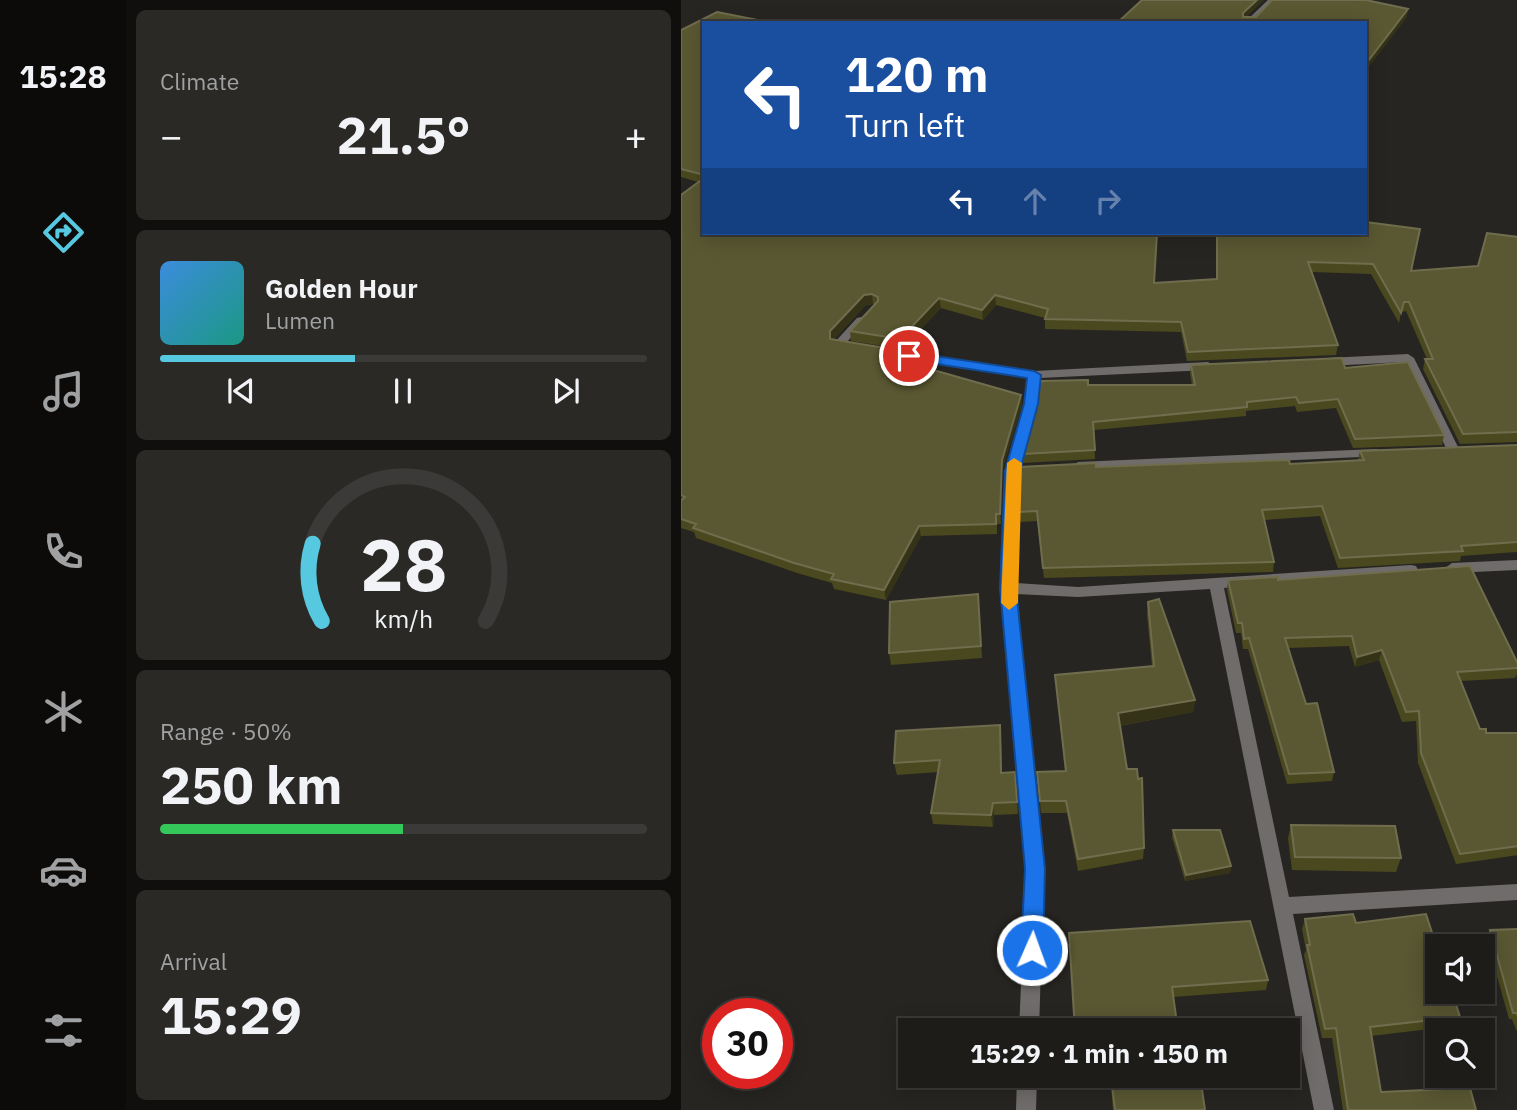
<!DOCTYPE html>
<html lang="en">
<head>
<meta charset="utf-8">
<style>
  :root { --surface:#1d1c19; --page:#2a2926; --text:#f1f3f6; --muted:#a0a1a2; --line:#3b3a38; --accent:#56c9e1 }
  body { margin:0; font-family:"IBM Plex Sans",sans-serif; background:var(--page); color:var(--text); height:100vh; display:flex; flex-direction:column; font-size:26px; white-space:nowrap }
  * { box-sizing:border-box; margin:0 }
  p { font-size:23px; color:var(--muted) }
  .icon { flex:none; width:38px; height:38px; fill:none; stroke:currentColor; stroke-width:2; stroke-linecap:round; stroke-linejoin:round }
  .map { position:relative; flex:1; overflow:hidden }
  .side { display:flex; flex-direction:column; gap:10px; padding:10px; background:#100f0e; width:555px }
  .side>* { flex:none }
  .top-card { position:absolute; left:21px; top:21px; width:665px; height:214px; border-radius:0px; box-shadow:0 4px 18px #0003,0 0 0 2px var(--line); background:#1a4fa0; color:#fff; overflow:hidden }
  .controls { position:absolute; left:744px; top:934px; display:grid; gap:14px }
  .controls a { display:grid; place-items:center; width:70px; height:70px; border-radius:0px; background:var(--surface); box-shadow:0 4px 18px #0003,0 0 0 2px var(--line); font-size:35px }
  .speed { position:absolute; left:21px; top:998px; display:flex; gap:14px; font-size:35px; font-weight:700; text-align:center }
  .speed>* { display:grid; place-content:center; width:91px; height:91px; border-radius:50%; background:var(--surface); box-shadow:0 4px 18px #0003,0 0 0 2px var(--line); line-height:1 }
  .speed .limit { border:10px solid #d22; background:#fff; color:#111 }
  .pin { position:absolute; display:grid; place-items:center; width:60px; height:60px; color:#fff; margin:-30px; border:4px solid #fff; border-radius:50%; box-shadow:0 2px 7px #0007 }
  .me { position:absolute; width:77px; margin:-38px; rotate:2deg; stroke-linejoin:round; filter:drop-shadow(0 0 5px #0008) }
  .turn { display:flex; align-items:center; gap:24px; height:147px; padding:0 28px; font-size:32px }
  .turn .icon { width:91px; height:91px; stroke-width:2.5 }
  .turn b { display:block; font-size:49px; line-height:60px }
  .lanes { display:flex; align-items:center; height:66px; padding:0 28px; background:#0003; justify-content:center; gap:35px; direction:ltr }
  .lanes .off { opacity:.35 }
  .big { font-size:52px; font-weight:700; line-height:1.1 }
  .side .tile { flex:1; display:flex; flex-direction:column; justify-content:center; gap:10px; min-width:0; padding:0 24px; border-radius:10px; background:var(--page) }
  .side .dial { align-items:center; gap:0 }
  .dial svg { height:182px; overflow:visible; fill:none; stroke:var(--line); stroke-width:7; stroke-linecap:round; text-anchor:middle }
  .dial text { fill:var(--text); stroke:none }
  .song { display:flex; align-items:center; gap:21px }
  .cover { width:84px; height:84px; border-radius:10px; background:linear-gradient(135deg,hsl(210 70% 55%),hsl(170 70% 35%)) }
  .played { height:7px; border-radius:4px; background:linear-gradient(90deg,var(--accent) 40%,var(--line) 40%) }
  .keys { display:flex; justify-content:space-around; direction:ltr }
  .heat { display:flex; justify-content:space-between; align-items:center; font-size:38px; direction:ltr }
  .charge { height:10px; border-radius:5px; background:linear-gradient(90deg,#34c759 50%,var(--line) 0) }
  .trip { position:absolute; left:217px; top:1018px; width:402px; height:70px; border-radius:0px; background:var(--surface); box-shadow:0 4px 18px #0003,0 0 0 2px var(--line); font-weight:700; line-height:70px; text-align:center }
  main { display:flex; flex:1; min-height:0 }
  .tab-bar { display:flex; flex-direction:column; width:126px; justify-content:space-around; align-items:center; background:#0c0b0a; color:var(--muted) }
  .tab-bar .icon { width:49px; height:49px }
  .tab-bar .selected { color:var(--accent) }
  .tab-bar b { font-size:32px; color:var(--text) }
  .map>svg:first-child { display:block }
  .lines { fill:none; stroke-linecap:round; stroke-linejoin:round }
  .street { fill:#6f6c6b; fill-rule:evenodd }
  .wall { fill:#4a481e }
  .shaded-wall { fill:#353317 }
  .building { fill:#5a5832; stroke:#6f6d4d; stroke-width:2 }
  .route { fill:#1a73e8; stroke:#114b97; stroke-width:2 }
  .slow { fill:#f59e0b }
</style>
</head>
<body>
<main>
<nav class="tab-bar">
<b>15:28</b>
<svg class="icon selected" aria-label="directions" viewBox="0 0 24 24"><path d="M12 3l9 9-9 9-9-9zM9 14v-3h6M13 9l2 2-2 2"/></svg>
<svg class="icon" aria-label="music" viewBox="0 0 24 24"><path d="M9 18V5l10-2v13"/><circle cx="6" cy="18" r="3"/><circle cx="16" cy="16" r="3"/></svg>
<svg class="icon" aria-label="phone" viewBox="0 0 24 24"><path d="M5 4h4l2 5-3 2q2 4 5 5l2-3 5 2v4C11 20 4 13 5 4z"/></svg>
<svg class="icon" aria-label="climate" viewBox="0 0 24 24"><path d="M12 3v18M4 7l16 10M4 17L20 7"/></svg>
<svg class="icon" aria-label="car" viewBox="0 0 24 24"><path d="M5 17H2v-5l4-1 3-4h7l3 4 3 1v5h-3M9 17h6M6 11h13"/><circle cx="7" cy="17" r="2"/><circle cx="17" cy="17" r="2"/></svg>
<svg class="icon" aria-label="filters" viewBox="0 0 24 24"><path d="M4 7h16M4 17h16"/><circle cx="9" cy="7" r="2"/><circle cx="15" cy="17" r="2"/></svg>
</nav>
<section class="side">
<div class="tile"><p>Climate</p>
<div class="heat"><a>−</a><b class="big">21.5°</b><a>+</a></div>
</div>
<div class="tile">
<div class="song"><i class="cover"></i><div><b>Golden Hour</b><p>Lumen</p></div></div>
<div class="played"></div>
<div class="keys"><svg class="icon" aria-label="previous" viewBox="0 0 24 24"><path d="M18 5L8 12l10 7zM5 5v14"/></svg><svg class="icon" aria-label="pause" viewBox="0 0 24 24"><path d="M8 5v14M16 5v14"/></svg><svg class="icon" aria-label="next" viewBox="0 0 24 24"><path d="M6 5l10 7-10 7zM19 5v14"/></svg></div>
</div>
<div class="tile dial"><svg viewBox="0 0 100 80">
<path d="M14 69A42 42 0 1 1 86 69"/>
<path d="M14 69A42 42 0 0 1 10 35" stroke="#56c9e1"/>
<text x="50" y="56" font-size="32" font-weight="700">28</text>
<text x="50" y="72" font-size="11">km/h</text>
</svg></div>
<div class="tile"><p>Range · 50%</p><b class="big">250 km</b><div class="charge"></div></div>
<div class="tile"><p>Arrival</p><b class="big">15:29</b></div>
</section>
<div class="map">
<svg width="837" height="1110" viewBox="0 0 837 1110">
  <rect width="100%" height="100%" fill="#272521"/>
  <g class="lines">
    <!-- street -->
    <g class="street">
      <polygon points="587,0 595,0 572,23 563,23"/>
      <polygon points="180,317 186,320 165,343 173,345 173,349 153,347 153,343 176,318"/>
      <polygon points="193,348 353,371 527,362 533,366 527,370 359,378 356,404 338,471 334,583 397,587 730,565 735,566 737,570 730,575 543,588 608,897 837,884 837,900 612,914 653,1110 633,1110 529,589 397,597 335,594 363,869 358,1031 338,1031 345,869 320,588 324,471 344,404 347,378 189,353 187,351"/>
      <polygon points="727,354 733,358 777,447 794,447 795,450 794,453 768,454 723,362 646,366 640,362 646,358"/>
      <polygon points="695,449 700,450 701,453 700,456 397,470 391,466 397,462"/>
      <polygon points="837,560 837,570 771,573 764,568 771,563"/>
      <polygon points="336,1076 356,1076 355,1110 335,1110"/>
    </g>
  </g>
  <!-- wall -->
  <g class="wall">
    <polygon points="23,23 23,233 474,283 535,279 536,233 684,233 730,271 797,266 837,237 837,442 779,444 742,369 744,359 746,359 725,311 720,312 718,323 690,274 631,272 657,345 655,355 506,361 500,332 364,329 364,318 315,305 302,320 260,308 221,349 170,341 169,331 194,305 192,304 185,305 153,339 210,349 211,358 340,395 341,405 321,470 320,524 316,524 316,534 240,536 205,600 153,589 151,583 116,573 15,538 13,532 0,528 0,195 17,182 0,177 0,30"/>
    <polygon points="510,365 664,368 763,435 761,445 672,448 655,408 616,412 614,406 565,411 565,416 413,430 414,459 342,463 342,454 407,385 511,385 509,374"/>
    <polygon points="837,445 837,552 780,556 779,561 657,568 639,516 583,520 593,562 592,572 363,578 356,521 338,522 338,512 415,467 609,464 677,460 679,451"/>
    <polygon points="547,580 597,580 837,664 837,672 834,678 780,681 799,729 805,733 837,733 837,855 775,864 737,763 735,721 721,722 698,660 674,667 668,646 607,648 625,704 653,772 651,781 606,784 567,649 562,649 560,633 555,633 546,590"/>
    <polygon points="297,594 301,658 210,665 208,653"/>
    <polygon points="467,602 514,700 512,712 439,726 446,769 463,848 462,859 397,871 386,813 360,813 356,772 384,771 374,675 471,666 466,615"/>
    <polygon points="320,737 321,773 334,772 337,814 313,815 312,827 252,824 250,813 257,772 216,775 213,763"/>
    <polygon points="610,825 720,858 715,872 611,870 607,838"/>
    <polygon points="492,830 550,866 549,873 504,881 491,837"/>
    <polygon points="624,919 675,923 779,1017 774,1026 690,1036 700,1092 795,1110 662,1110 651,1038 641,1038 623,955 625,950 621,929"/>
    <polygon points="837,929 837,1034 831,1019 828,1019 805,937 809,930"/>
    <polygon points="388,933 587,980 585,990 492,997 497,1031 394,1031"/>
    <polygon points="429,1076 519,1076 524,1110 432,1110"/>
  </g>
  <!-- shaded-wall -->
  <g class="shaded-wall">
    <polygon points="576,0 583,0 561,21 562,13"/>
    <polygon points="727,9 726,17 684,72 684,65"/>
    <polygon points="191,294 192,304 185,305 151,341 149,339 149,331 183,295"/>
    <polygon points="314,295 315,305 302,320 301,310"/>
    <polygon points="258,298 260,308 221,349 219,339"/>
    <polygon points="210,349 211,359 203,356"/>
    <polygon points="340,395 341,405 321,470 320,524 319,514 321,460"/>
    <polygon points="238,526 240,536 205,600 203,590"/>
    <polygon points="701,650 698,660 674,667 676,657"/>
    <polygon points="514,700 512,712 437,726 437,713"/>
    <polygon points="319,725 320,737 321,785 320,773"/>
    <polygon points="312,803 313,815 312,827 310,815"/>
    <polygon points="550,866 549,873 504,881 505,875"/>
  </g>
  <!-- building -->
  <g class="building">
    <polygon points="461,0 576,0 562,13 562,17 575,17 591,0 685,0 727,9 684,65 684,23 436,23"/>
    <polygon points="36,12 87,22 23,23 23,175 0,169 0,30"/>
    <polygon points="23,178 23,233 476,233 473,283 536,279 536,233 684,233 684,222 739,229 730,271 797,266 806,233 837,237 837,432 782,434 744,359 752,359 728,302 723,302 720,313 692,264 627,262 657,345 507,352 500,322 364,319 367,309 314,295 301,310 258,298 219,339 169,331 197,301 197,297 191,294 183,295 149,331 149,339 210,349 203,356 340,395 321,460 319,514 315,514 315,524 238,526 203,590 150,579 153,574 113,563 12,528 15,524 0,519 0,501 4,497 0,495 0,195"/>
    <polygon points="661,358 664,368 727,362 763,435 674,439 657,399 618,403 615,397 566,402 566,407 412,422 414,450 342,454 360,381 407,380 407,385 514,385 510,365"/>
    <polygon points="837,445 837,542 780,546 782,551 659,558 641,506 581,510 593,562 362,568 356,511 338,512 339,467 415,463 415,467 608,460 609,464 683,460 679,451"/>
    <polygon points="789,566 837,664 837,668 776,672 799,729 805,729 805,733 837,733 837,846 779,854 740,753 738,711 725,712 701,650 676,657 671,636 604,638 625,704 636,703 653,772 608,774 568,638 563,639 561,623 557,623 547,580 597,577 597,580"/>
    <polygon points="297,594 300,646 208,653 209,602"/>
    <polygon points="478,599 514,700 437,713 446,769 456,769 457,779 461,778 463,848 397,859 385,801 359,801 356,772 385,771 374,675 473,666 467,602"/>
    <polygon points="319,725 320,773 334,772 336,802 312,803 310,815 250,813 259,760 213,763 215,731"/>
    <polygon points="610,825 714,826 720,858 614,857"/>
    <polygon points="492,830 539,830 550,866 505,875"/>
    <polygon points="672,914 675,923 745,914 756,948 756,992 771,992 779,1017 689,1027 700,1092 789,1088 795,1110 667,1110 655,1028 644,1029 626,945 629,945 624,919"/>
    <polygon points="569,921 587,980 491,987 497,1031 426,1031 426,1029 394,1031 388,933"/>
    <polygon points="837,929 837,1015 835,1013 832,1013 809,930"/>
    <polygon points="430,1076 519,1076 524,1110 434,1110"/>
  </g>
  <!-- route -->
  <polygon class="route" points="228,352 353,371 360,375 357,404 339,471 335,588 364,869 362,950 359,957 351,960 344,957 340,950 344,869 319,588 324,471 343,404 346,378 223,359 221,356"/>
  <!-- slow -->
  <polygon class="slow" points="333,458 341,463 337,603 328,610 320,603 326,463"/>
</svg>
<div class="controls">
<a><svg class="icon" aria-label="sound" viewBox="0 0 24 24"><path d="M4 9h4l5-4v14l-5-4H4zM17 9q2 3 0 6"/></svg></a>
<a><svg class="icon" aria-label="search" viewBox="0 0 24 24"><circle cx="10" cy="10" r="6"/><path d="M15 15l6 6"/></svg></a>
</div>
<div class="speed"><div class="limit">30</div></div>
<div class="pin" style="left:228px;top:356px;background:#d93025"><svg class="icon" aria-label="arrive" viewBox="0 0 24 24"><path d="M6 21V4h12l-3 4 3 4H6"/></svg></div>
<svg class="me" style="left:351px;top:950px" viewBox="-20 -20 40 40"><circle r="17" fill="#1a73e8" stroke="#fff" stroke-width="3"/><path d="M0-11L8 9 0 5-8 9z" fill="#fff"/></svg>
<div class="trip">15:29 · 1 min · 150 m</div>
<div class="top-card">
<div class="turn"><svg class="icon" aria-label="left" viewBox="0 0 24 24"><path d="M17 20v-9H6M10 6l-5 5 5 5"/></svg><div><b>120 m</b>Turn left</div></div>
<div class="lanes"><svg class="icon" aria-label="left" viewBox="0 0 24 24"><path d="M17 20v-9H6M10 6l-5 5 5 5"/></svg><svg class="icon off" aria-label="ahead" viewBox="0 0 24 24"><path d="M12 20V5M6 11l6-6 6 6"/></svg><svg class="icon off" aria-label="right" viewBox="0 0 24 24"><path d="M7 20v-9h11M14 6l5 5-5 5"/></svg></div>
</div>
</div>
</main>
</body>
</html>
